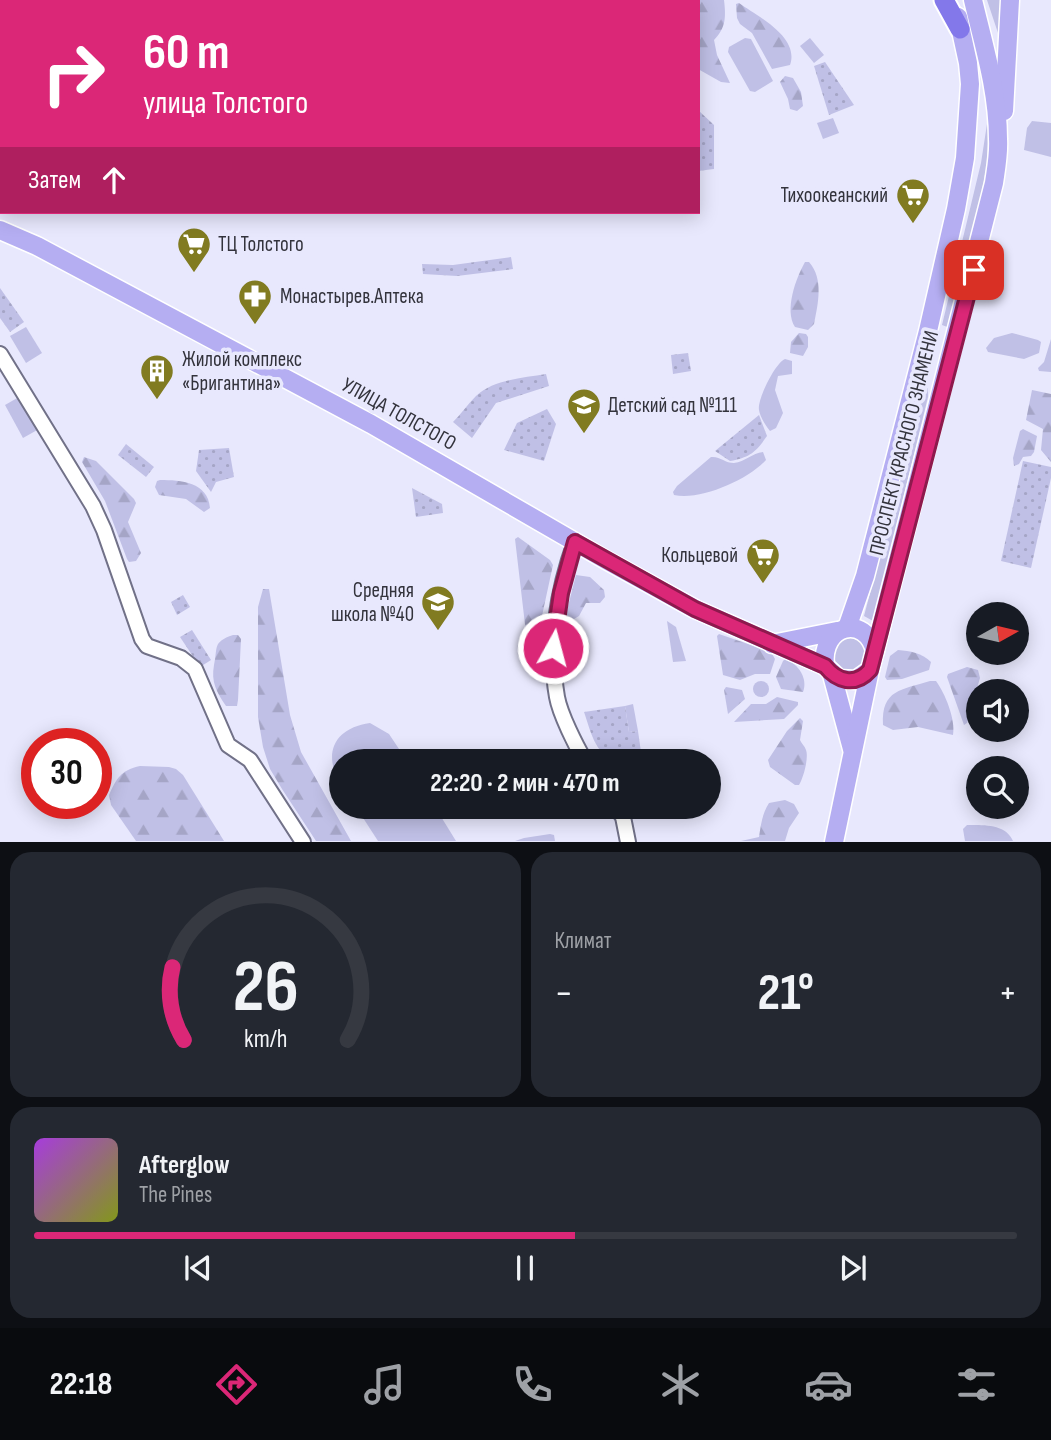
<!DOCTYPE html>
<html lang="ru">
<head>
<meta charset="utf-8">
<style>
  :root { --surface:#171b24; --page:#242831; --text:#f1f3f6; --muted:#9ea1a6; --line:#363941; --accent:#db2777 }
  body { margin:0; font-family:"Sofia Sans Condensed",sans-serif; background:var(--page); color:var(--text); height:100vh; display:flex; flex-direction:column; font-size:26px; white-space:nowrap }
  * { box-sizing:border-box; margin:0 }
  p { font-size:23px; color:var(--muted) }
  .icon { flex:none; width:38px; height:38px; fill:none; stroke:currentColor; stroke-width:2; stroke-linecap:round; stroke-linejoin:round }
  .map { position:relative; height:842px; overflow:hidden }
  .panel { display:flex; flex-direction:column; gap:10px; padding:10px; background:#0d0f14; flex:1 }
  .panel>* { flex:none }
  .hud { position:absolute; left:0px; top:0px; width:700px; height:214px; box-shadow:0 4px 18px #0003; background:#db2777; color:#fff; overflow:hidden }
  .needle { width:46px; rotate:82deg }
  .tools { position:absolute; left:966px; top:602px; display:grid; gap:14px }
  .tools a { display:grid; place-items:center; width:63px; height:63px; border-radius:50%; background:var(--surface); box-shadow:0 4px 18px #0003; font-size:35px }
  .speed { position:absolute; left:21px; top:728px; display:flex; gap:14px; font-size:35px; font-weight:700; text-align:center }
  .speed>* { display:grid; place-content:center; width:91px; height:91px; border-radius:50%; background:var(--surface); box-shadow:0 4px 18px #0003; line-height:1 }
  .speed .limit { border:10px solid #d22; background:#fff; color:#111 }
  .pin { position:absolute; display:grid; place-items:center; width:60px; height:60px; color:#fff; margin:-30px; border-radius:14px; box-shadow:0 4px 10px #0006 }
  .me { position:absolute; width:77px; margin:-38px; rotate:7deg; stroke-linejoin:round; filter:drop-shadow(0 0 5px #0008) }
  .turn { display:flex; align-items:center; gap:24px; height:147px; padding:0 28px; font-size:32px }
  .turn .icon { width:91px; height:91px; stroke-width:2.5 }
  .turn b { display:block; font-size:49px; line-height:60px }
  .then { display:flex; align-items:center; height:66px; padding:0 28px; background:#0003; gap:14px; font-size:26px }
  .big { font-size:52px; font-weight:700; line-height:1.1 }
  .panel .card { flex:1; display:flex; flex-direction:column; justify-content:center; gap:10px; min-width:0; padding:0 24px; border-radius:21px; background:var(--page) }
  .panel .dial { align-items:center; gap:0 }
  .dial svg { height:182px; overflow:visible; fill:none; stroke:var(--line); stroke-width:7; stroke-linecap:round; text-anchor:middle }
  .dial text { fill:var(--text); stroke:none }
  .song { display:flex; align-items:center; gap:21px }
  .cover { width:84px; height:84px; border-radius:10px; background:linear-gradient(135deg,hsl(280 70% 55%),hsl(70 70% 35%)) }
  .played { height:7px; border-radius:4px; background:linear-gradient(90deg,var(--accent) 55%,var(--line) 55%) }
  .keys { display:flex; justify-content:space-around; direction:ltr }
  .heat { display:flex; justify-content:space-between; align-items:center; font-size:38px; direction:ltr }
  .panel .tiles { flex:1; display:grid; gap:10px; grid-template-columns:1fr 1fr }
  .card:last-child { grid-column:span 2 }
  .trip { position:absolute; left:329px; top:749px; width:392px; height:70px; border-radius:35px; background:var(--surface); box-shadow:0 4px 18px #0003; font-weight:700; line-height:70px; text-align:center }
  .menu { display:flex; height:112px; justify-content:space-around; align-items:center; background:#090b0e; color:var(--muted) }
  .menu .icon { width:49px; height:49px }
  .menu .on { color:var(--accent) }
  .menu b { font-size:32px; color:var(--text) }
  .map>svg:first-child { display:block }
  .grass { fill:#c0c0e6 }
  .forest { fill:url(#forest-firs) }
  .park { fill:url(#park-dots) }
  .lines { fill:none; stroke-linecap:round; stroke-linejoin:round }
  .minor-casing { stroke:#717188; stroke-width:18 }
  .major-casing { stroke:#fff; stroke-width:21 }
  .highway-casing { stroke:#fff; stroke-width:23 }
  .minor { stroke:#fff; stroke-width:14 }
  .major { stroke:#b5aef2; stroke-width:18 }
  .highway { stroke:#8378ea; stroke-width:19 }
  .route-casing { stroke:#8e194d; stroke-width:18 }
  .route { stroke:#db2777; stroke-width:12 }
  .labels { text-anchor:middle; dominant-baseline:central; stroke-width:7; stroke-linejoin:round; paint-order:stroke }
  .poi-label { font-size:21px; fill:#33333c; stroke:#e8e8fd; text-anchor:start }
  .street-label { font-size:21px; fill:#33333c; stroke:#e8e8fd }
</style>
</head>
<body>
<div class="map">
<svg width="1051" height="842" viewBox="0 0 1051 842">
  <defs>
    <pattern id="forest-firs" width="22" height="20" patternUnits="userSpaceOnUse" patternTransform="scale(1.75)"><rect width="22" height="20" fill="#c0c0e6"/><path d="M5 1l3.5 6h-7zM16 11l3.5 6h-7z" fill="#a5a5c6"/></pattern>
    <pattern id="park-dots" width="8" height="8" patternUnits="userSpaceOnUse" patternTransform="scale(1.75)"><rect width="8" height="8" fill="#c0c0e6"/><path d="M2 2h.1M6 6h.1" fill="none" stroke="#a5a5c6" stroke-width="1.8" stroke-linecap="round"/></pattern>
  </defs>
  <rect width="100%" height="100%" fill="#e8e8fd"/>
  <!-- grass -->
  <g class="grass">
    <polygon points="987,0 1000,0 1001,20 999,36"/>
    <polygon points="745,38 751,39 773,81 755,92 750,91 728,52 729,47"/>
    <polygon points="810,38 824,55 814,63 800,46"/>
    <polygon points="989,111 987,164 972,243 950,328 942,325 981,163"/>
    <polygon points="833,118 839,133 823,139 817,123"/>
    <polygon points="1032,121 1051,123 1051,157 1024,150 1027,128"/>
    <polygon points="26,327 42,353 26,363 10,336"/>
    <polygon points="1012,333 1038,340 1041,342 1039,353 1024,359 988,352 986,348 994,338"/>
    <polygon points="1051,339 1051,372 1039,371 1038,368 1044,362"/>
    <path d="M785,359L792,361V374L778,376L775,390L783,413L776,428L770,431C766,426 760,417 759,410C757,400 775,363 785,359Z"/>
    <polygon points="928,388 928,397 873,621 864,616 923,393"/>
    <polygon points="19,397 39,429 23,438 5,405"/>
    <path d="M763,452L766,460C748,480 700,501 674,495L673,492L677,486L711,457C720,456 725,463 734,463C745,462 752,453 763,452Z"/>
    <polygon points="667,621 676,627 686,661 673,662"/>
    <circle cx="849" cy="655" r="17"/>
    <circle cx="761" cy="689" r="8"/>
    <polygon points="633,704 638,731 629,732 625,706"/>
    <path d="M370,723L389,734L407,761H341V785C322,754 334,728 370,723Z"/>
    <polygon points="356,807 435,807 456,841 378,841"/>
    <path d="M967,825C984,825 1006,824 1013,841H965L963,829Z"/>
  </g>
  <!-- forest -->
  <g class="forest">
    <path d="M640,0H724C726,17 726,28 714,40L717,55L730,83L721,82L698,69V2Z"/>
    <path d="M739,3C757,16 800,37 790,65L772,69L752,33L740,24L737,18L736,4Z"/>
    <polygon points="785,76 793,78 801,92 803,106 797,111 790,109 788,99 780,82"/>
    <path d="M805,262H809C824,279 818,304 814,324L808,330L795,327C784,310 796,278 805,262Z"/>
    <polygon points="799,333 806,334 808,337 808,347 803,356 790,353 791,342"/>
    <polygon points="1032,390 1051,394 1051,462 1041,450 1043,429 1026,420"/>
    <polygon points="1023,429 1037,436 1034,452 1031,456 1023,457 1019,464 1014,466 1013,458 1020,431"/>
    <polygon points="84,457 96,461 134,499 136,503 128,522 141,553 136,561 129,562 127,559 105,501 82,462"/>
    <path d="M160,480C181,480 208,482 210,508L204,512L186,499L159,495L155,487L157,481Z"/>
    <polygon points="518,537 550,560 553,565 540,625 542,650 539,656 531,655 528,650 515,539"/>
    <polygon points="576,575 590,577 604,590 605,597 600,603 586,603 579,616 574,619 566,618 566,614"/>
    <polygon points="263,589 269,589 290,715 301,752 351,841 316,841 282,789 270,769 263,747 258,717 258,607"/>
    <polygon points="719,634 771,652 775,659 770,674 755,674 740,680 723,675 717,636"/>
    <path d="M233,635H238L241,639L238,700L237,706H226C216,691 211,682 214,665C218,648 212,642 233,635Z"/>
    <path d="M898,650C910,651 922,653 931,662L929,670L902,679L887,680L885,677L890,656Z"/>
    <path d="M785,659C799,664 808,679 803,692L781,689L776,677L783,661Z"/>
    <polygon points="967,667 978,670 980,678 967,723 964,725 947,677 948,674"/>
    <path d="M930,681H936C945,693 956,720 953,735L918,727L893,730L883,725C881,689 902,690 930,681Z"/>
    <polygon points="726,687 742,690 745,699 728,714 724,690"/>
    <polygon points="777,697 798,702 798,705 784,719 734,722 751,704 766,704"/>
    <path d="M800,718L803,721L800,740C801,743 805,746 806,750C809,758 803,779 799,785H795L770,767L768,760L787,731Z"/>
    <path d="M140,766L169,767L176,769L183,775L224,841H136L111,805L109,795C116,779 121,770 140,766Z"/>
    <path d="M785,800L794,804L799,813L789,828L785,841H741L759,837C761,825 762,814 769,803Z"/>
    <polygon points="550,834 554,835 555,841 515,841 524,838"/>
  </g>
  <!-- park -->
  <g class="park">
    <polygon points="825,62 854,105 829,115 814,66"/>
    <polygon points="698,110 714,125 714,169 698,171"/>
    <polygon points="511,257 513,269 457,276 423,274 422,264 453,265"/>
    <polygon points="0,288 24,322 10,332 0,318"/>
    <polygon points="688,353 691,371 673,374 671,355"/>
    <path d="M546,374L549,386L496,403L472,438L453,422C461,414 468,404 476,396C494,379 523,378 546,374Z"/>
    <polygon points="547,409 556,424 544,461 504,450 517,423"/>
    <path d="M759,415L767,436C755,453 750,457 730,461L715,451Z"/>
    <polygon points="126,444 154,467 146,477 118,455"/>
    <polygon points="229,448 234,477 216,482 211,492 196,471 199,450"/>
    <polygon points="1023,461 1051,467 1051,478 1031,568 1001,561"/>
    <polygon points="412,488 442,504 443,513 416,517"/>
    <polygon points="183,595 190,607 177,615 171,602"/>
    <polygon points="192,630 211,660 200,667 180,637"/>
    <path d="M625,706L629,732L638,731L641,752L614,756L615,761C595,755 590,729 584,712Z"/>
  </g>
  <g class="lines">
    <!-- minor casing -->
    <g class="minor-casing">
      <g id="minor">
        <polyline points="0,354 93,506 104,530 142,639 147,646 181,658 195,669 228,745 250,760 303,842"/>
        <path d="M575,542C558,589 548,647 557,697C560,714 576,746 585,761"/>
        <polyline points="616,807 623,817 628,842"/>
      </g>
    </g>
    <!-- major casing -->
    <g class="major-casing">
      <g id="major">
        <polyline points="1004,111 1010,0"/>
        <polyline points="0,230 37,246 371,424 606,560 695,609 825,666"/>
        <polyline points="847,628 865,576 928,331 956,209 965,158 970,84 968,63 958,17"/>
        <polyline points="772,644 837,631"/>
        <path d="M870,670L856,680L839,679L825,666C820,624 866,614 875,651"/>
        <polyline points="832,675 852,749"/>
        <path d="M834,842L870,670L994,183C996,169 999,154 998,139C998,92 984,46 973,0"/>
      </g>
    </g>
    <!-- highway casing -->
    <g class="highway-casing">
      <polyline id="highway" points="944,0 960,29"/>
    </g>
    <!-- minor -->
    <use href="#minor" class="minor"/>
    <!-- major -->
    <use href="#major" class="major"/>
    <!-- highway -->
    <use href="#highway" class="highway"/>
  </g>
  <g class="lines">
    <!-- route casing -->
    <g class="route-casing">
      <path id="route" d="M553,648L561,593L575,542L695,609L825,666C837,681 855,687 870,670L974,270"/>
    </g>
    <!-- route -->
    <use href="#route" class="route"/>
  </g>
  <!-- icons -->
  <defs>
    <g id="supermarket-pin" transform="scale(1.75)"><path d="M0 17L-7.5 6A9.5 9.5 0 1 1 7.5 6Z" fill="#817b21" stroke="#e8e8fd"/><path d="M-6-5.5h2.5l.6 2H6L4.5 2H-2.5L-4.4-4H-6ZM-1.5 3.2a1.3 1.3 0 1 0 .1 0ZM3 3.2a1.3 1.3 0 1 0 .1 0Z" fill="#fff"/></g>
    <g id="pharmacy-pin" transform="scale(1.75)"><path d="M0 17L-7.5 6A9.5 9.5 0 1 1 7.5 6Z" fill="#817b21" stroke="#e8e8fd"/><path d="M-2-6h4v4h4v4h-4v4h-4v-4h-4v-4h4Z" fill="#fff"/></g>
    <g id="building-pin" transform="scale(1.75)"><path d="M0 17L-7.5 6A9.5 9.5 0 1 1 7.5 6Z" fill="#817b21" stroke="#e8e8fd"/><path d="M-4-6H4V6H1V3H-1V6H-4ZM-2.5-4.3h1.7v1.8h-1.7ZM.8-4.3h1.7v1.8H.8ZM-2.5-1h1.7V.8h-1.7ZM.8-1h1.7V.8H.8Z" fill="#fff"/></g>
    <g id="school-pin" transform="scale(1.75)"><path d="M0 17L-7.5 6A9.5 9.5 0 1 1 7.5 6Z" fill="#817b21" stroke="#e8e8fd"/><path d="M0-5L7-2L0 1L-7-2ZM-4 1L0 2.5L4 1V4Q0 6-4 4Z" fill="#fff"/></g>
  </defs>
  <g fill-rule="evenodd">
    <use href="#supermarket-pin" x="913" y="195"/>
    <use href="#supermarket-pin" x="194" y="244"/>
    <use href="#pharmacy-pin" x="255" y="296"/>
    <use href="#building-pin" x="157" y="371"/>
    <use href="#school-pin" x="584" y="405"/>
    <use href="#supermarket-pin" x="763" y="555"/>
    <use href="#school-pin" x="438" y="602"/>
  </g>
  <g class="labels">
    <!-- poi labels -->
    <g class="poi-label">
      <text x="888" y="195" text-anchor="end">Тихоокеанский</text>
      <text x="218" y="244">ТЦ Толстого</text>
      <text x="280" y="296">Монастырев.Аптека</text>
      <text x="182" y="359">Жилой комплекс<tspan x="182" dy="24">«Бригантина»</tspan></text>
      <text x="608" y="405">Детский сад №111</text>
      <text x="738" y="555" text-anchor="end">Кольцевой</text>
      <text x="414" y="590" text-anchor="end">Средняя<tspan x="414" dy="24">школа №40</tspan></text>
    </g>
    <!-- street labels -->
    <g class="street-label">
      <text transform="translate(399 414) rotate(29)">УЛИЦА ТОЛСТОГО</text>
      <text transform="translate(904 443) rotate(-76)">ПРОСПЕКТ КРАСНОГО ЗНАМЕНИ</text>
    </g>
  </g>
</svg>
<div class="tools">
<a><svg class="needle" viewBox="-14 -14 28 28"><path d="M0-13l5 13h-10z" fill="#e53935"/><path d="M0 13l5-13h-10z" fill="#9ea1a6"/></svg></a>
<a><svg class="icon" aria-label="sound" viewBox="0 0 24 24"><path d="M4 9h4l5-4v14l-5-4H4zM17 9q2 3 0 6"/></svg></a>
<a><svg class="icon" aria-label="search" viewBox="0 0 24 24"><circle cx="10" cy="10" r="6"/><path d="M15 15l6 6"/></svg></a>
</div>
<div class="speed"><div class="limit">30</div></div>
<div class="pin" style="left:974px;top:270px;background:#d93025"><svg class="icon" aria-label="arrive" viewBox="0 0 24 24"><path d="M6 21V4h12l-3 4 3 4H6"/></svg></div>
<svg class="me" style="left:553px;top:648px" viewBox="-20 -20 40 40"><circle r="17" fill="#db2777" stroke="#fff" stroke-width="3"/><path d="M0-11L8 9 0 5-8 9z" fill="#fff"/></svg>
<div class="trip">22:20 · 2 мин · 470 m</div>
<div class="hud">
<div class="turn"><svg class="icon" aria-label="right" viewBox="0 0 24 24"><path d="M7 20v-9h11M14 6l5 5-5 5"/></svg><div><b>60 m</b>улица Толстого</div></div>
<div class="then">Затем<svg class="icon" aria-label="ahead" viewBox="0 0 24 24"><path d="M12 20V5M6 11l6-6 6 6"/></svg></div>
</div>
</div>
<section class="panel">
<div class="tiles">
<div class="card dial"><svg viewBox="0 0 100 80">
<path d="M14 69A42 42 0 1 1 86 69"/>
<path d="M14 69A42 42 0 0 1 9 37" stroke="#db2777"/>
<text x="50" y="56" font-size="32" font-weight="700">26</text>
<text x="50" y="72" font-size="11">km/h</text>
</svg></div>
<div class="card"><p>Климат</p>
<div class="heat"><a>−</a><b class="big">21°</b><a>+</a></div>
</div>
<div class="card">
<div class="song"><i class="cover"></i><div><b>Afterglow</b><p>The Pines</p></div></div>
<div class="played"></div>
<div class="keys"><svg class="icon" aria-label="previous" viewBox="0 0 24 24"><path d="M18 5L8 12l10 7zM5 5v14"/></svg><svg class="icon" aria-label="pause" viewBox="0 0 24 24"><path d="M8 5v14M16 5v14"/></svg><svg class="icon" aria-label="next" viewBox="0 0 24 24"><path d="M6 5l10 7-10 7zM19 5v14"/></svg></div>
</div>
</div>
</section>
<nav class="menu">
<b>22:18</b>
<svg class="icon on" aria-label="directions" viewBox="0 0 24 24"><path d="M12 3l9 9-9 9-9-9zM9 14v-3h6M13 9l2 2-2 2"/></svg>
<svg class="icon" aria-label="music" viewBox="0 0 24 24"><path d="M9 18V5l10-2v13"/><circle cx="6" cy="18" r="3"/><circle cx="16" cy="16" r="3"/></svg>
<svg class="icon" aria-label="phone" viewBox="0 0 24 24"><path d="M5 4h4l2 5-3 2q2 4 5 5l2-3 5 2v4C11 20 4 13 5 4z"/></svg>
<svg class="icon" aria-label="climate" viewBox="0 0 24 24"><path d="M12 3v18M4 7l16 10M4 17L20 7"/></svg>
<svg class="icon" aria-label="car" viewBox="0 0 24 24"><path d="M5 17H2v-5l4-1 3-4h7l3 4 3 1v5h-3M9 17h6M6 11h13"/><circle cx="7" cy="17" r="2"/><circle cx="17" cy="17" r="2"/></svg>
<svg class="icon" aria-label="filters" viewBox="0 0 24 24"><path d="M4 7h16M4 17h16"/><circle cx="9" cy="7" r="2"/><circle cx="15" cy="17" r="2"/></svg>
</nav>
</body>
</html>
